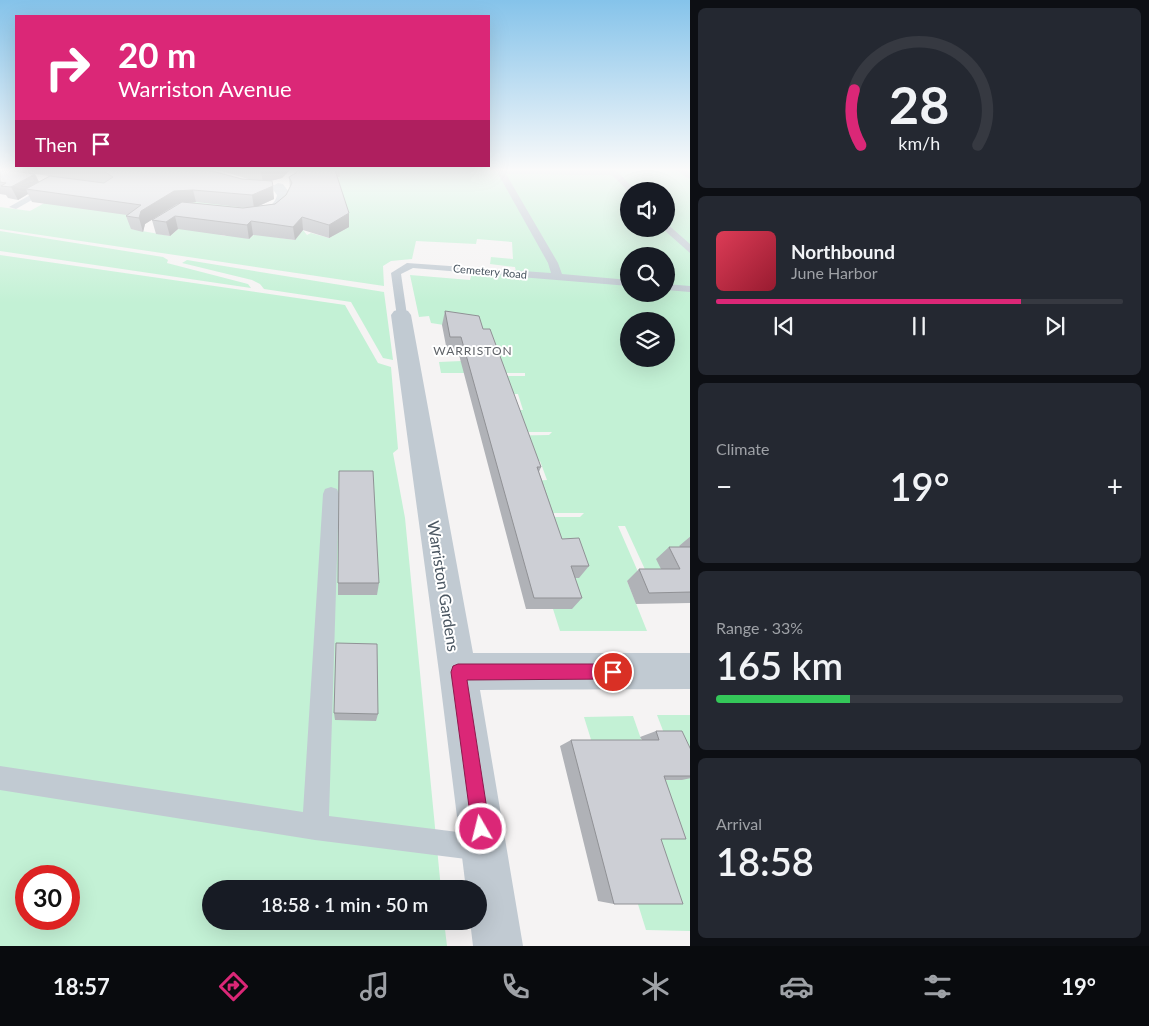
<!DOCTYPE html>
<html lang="en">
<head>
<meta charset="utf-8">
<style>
  :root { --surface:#171b24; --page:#242831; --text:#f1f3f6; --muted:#9ea1a6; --line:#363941; --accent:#db2777 }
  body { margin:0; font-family:Lato,sans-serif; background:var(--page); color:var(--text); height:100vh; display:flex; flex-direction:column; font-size:19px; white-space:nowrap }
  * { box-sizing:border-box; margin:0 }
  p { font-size:16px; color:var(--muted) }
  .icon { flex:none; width:28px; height:28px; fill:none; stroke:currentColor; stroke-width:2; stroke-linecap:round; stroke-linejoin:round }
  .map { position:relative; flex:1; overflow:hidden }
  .drawer { display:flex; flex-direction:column; gap:8px; padding:8px; background:#0d0f14; width:459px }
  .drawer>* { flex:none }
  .guide { position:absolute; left:15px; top:15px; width:475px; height:152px; border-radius:0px; box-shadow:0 5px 20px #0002; background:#db2777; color:#fff; overflow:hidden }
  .tools { position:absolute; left:620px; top:182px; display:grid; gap:10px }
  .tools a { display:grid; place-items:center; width:55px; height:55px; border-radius:50%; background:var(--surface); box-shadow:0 5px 20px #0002; font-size:25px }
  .speed { position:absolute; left:15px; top:865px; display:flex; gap:10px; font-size:25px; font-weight:700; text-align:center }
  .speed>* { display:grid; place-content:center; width:65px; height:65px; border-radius:50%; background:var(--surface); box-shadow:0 5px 20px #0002; line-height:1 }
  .speed .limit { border:8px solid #d22; background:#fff; color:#111 }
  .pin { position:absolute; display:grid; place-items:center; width:42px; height:42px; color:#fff; margin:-21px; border:2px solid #fff; border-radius:50%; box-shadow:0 1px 5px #0007 }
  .me { position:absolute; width:55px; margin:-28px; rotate:352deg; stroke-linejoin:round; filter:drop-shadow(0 0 4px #0008) }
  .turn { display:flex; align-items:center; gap:18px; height:105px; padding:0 20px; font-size:22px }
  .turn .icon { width:65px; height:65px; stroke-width:2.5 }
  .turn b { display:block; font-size:35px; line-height:42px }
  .then { display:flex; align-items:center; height:48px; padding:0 20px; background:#0003; gap:10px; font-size:19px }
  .big { font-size:38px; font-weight:600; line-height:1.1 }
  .drawer .card { flex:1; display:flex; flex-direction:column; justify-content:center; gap:8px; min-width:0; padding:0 18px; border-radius:8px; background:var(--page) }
  .drawer .dial { align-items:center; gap:0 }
  .dial svg { height:130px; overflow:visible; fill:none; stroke:var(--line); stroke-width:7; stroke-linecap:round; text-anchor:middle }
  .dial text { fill:var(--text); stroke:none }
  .song { display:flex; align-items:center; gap:15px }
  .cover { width:60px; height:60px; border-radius:8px; background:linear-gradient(135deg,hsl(350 70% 55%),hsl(350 70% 35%)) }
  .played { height:5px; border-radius:2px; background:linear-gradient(90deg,var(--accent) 75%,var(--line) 75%) }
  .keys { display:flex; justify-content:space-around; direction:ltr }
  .heat { display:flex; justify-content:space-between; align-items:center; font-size:28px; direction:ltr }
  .charge { height:8px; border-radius:4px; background:linear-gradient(90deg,#34c759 33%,var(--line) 0) }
  .trip { position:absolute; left:202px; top:880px; width:285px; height:50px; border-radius:25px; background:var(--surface); box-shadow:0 5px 20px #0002; font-weight:600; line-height:50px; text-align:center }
  .menu { display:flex; height:80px; justify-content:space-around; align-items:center; background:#090b0e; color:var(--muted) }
  .menu .icon { width:35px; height:35px }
  .menu .active { color:var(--accent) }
  .menu b { font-size:22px; color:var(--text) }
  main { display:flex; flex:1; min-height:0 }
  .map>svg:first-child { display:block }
  .green { fill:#c3f1d5; fill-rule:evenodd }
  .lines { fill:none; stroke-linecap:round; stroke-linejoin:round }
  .service { fill:#c1cad2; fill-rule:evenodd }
  .minor { fill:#c1cad2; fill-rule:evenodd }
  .wall { fill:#b0b2b7; fill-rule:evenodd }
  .shaded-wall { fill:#909195 }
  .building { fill:#cdcfd5; stroke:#909195 }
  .route { fill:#db2777; stroke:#8e194d }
  .labels { text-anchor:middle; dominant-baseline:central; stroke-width:4; stroke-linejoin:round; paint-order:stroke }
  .far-street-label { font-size:11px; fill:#4a5661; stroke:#fff }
  .far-neighbourhood-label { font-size:12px; letter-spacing:1px; fill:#5f6368; stroke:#fff }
  .near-street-label { font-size:16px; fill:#4a5661; stroke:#fff }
</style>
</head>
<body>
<main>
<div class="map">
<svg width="691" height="946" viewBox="0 0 691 946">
  <rect width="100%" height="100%" fill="#f5f3f3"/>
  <!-- green -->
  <g class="green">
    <path d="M336,170H690L691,546L686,559L664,576H648L625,526H618L642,581H627L647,631H560L553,609L572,608L525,517H580L584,513H524L530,481L547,480L540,461H524L501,436L549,435L552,432H501L511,410H523L518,394H506L485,376H525V373H441L439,362L484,360L476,330L431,323L429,316L419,317L410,275L470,280L472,273L475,272L517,276L515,267L490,264L491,257L513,259L512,242L477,239L476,244L416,241L412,259L391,261L383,266L384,286L0,229V207L30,211L48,201L163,194L258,206L226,211L165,203L131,229L170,236L182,226L224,231L220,235L225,236L230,232L249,239L255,234L294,240L303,230L307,235L311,233L329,238L343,230L335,178L340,177ZM629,191H666V229H629ZM629,256H666V294H629ZM629,321H666V359H629Z"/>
    <polygon points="0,231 163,257 168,260 167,263 248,284 251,288 0,251"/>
    <path d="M0,255L345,305L378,363L391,367L398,449L393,453L405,518L441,889H211V921H444L447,946H0ZM26,876H69V919H26Z"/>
    <polygon points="187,260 384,292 393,360 383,358 351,302 264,289 260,284 252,280 182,263"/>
    <polygon points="657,715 690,715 690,931 646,930 637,901 644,839 667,839 593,746 584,717 633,716 655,779 682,780"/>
  </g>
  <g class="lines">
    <!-- service -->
    <g class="service">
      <polygon points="496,170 616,170 636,191 629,192 612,175 506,174 558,263 562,274 629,280 629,286 413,268 401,274 407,315 401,319 397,317 391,273 407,263 551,273 548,263"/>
      <polygon points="676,170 685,170 691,174 691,180"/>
      <polygon points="46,186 53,188 16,209 9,207"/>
      <polygon points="666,223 691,245 691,254 663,229 666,229"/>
      <polygon points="666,284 691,286 691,292 666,290"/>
      <polygon points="331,487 337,489 339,494 329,816 482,835 491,839 495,848 491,857 482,861 315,840 0,790 0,766 303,812 323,494 325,489"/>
    </g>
    <!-- minor -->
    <g class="minor">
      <path d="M278,183L283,184L291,195C288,213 266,223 249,219L246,216L249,213C260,210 274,209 277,195L271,187Z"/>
      <polygon points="401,309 408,311 411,315 473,653 691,653 691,689 480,690 523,946 473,946 470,921 479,921 479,889 466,889 439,672 391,315 394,311"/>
    </g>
  </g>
  <!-- wall -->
  <g class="wall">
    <path d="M0,170H208L242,179L252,180L221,171L217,170H290L282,178L270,181L274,199L259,206L275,204L286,195L290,188L289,177L296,173L298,170H340V177H337L349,227L329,238L303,230L295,240L253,235L249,239L178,229L170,236L156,234L152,220L177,204L145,224L143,232L131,229L126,216L127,215L32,202L28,194L18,200L8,198L6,195L0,194ZM35,174L49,176L39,182ZM196,202L247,208H243L192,203Z"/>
    <polygon points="445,311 483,329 541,467 539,472 562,539 589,566 579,578 575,578 582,598 572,609 526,609 458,351 447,351 442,325"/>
    <polygon points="691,536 691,603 636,604 627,581 639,569 661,569 656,559 669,547 680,547 679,546"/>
    <polygon points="338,583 379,583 377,595 338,595"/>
    <polygon points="334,713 378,714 376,721 335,720"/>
    <polygon points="656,731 691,750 691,778 682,780 665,780 686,839 661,839 614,904 598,901 560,746 571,740 642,740 640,737"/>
  </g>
  <!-- shaded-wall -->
  <g class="shaded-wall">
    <polygon points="263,170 290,170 282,178 263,183 261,171"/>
    <polygon points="35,174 41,186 26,189 28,194 18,200 11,187"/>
    <polygon points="273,186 274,199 254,208 252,195"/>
    <polygon points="193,190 196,202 177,204 145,224 143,232 139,218 141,211 174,191"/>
    <polygon points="349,213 349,227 329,238 329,225"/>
    <polygon points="175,216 178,229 170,236 166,222"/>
    <polygon points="302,217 303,230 295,240 293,227"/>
    <polygon points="251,221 253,235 249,239 247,225"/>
  </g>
  <!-- building -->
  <g class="building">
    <polygon points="0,170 7,170 35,174 11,187 1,186 6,183 0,182"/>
    <polygon points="94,170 208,170 242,179 272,181 273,186 252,195 193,190 174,191 141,211 139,218 126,216 141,205 26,189 50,176 104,183 113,177 105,172"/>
    <polygon points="298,170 336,170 335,170 349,213 329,225 302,217 293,227 251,221 247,225 175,216 166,222 152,220 182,202 243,208 275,204 286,195 292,183 289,177 296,173"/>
    <polygon points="445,311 479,316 483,329 490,329 541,467 537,467 562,539 579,538 589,566 571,566 582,598 534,598 461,337 450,337"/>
    <polygon points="339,471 373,471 379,583 338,583"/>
    <polygon points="669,547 691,547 691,592 649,593 639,569 680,569"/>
    <polygon points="336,643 377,644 378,714 334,713"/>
    <polygon points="656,731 682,731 691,750 691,776 664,776 686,839 661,839 683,904 614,904 571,740 659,740"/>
  </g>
  <!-- sky -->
  <linearGradient id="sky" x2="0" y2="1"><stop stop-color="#85c3ea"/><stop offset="0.56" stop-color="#fafafa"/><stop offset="1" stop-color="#fafafa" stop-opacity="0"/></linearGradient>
  <rect width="691" height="303" fill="url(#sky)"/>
  <!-- route -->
  <polygon class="route" points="458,664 613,664 618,666 621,672 618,677 613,679 467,680 490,829 488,836 481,838 475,836 472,829 451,672 453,666"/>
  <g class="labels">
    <!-- far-street labels -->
    <g class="far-street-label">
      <text transform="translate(490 271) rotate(5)">Cemetery Road</text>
    </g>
    <!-- far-neighbourhood labels -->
    <g class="far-neighbourhood-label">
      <text x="473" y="350">WARRISTON</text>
    </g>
    <!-- near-street labels -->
    <g class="near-street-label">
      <text transform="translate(444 586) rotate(81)">Warriston Gardens</text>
    </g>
  </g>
</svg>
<div class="tools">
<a><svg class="icon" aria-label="sound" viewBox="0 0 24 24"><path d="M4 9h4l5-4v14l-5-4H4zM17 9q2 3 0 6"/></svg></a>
<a><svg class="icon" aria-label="search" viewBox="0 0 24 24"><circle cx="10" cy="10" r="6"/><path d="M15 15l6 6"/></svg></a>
<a><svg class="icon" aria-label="layers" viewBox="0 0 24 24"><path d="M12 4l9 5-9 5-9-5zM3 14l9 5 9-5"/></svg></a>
</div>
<div class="speed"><div class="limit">30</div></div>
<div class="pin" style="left:613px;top:672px;background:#d93025"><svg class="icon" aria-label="arrive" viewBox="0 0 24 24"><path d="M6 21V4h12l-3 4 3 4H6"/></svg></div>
<svg class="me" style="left:481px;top:829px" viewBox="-20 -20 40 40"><circle r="17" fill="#db2777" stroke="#fff" stroke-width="3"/><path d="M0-11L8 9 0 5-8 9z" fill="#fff"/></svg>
<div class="trip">18:58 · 1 min · 50 m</div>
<div class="guide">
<div class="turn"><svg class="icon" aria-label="right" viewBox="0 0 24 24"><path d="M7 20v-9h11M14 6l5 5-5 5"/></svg><div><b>20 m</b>Warriston Avenue</div></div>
<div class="then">Then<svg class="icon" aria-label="arrive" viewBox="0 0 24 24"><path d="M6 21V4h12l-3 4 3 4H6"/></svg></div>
</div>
</div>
<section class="drawer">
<div class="card dial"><svg viewBox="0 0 100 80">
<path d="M14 69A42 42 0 1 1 86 69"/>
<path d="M14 69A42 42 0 0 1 10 35" stroke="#db2777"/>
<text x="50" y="56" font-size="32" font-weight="700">28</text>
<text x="50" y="72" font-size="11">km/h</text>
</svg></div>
<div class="card">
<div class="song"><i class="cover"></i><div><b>Northbound</b><p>June Harbor</p></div></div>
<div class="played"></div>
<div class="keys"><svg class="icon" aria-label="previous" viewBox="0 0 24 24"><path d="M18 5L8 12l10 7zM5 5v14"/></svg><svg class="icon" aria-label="pause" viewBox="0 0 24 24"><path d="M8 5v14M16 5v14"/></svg><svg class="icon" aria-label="next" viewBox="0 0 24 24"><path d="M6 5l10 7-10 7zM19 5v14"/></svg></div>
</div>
<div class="card"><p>Climate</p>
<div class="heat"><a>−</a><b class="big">19°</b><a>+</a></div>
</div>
<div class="card"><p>Range · 33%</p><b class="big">165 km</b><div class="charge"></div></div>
<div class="card"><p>Arrival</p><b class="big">18:58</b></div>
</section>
</main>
<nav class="menu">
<b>18:57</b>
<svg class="icon active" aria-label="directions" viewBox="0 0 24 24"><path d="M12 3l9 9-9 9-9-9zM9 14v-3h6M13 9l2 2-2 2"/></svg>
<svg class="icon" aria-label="music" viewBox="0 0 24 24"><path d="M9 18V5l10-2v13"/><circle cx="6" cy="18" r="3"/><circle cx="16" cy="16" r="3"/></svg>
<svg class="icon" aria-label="phone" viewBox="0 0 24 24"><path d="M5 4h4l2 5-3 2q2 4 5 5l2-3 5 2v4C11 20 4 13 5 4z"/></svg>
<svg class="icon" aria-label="climate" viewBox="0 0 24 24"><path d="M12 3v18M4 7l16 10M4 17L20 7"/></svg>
<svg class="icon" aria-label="car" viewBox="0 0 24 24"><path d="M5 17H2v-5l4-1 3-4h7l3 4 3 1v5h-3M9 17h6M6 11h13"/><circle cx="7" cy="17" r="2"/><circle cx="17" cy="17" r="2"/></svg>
<svg class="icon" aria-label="filters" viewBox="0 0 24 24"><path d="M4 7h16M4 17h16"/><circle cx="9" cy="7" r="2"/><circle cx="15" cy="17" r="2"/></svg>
<b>19°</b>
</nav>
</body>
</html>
